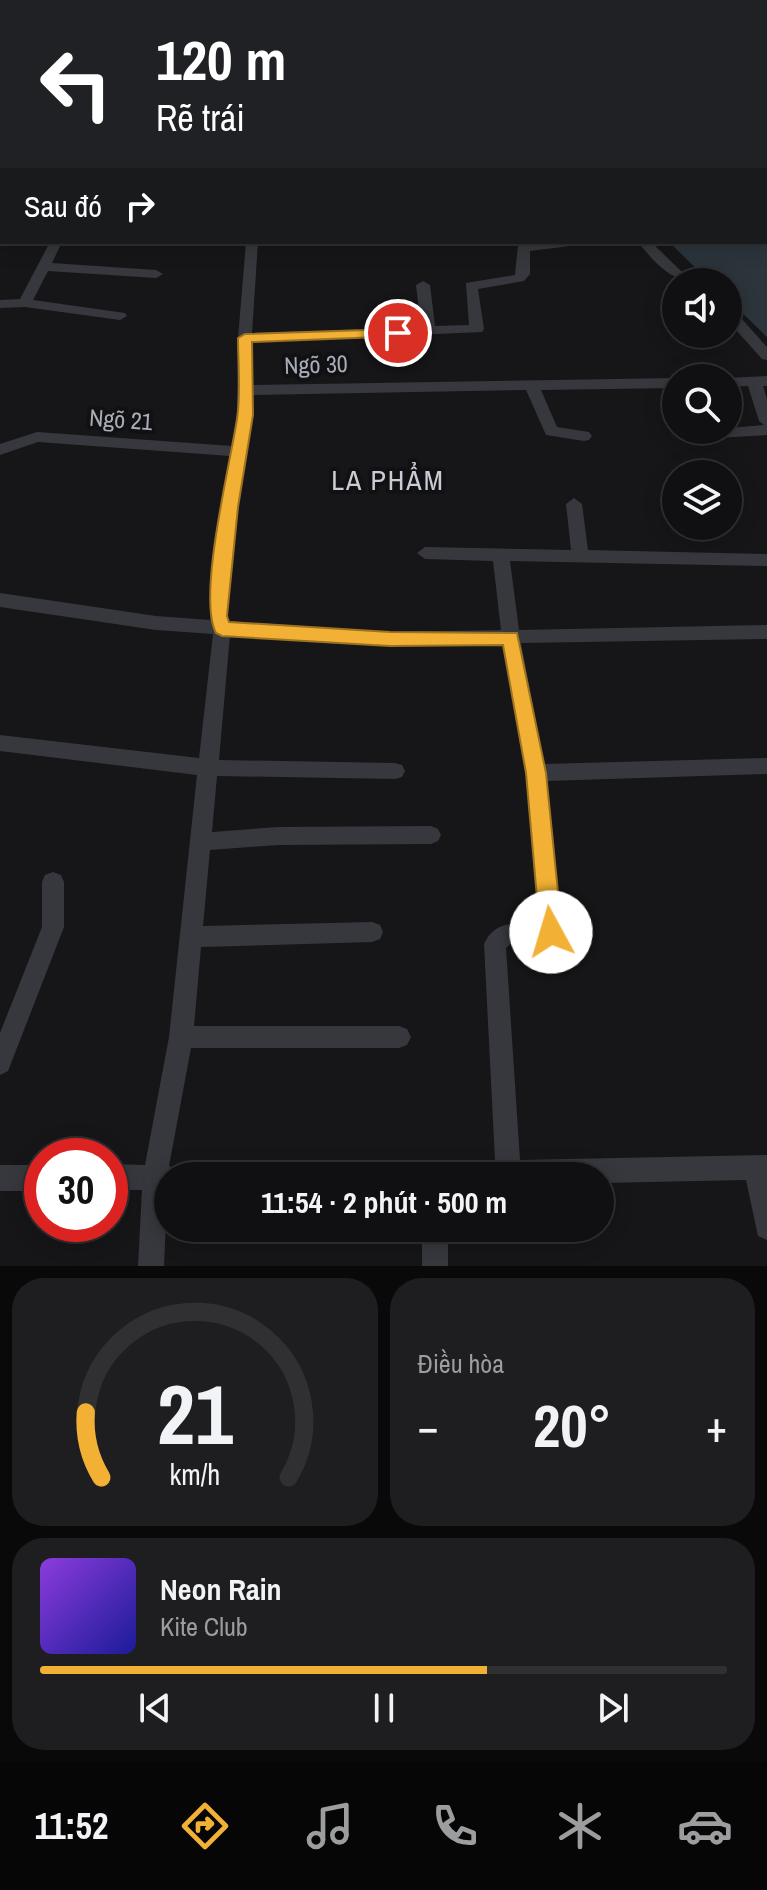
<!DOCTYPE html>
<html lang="vi">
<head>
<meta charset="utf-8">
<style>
  :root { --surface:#101012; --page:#1e1e20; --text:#f1f3f6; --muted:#9c9d9f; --line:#303032; --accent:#f2b134 }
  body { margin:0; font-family:"Archivo Narrow",sans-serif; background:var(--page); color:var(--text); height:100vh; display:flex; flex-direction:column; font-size:30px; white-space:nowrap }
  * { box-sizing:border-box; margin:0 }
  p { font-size:26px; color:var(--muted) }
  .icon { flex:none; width:44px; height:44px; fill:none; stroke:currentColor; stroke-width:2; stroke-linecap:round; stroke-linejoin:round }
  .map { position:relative; height:1266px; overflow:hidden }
  .panel { display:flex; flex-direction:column; gap:12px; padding:12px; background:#09090a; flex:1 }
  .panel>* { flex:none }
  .guide { position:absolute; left:0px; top:0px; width:768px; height:244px; box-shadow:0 4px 20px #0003,0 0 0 2px var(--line); background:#202124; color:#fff; overflow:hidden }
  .fabs { position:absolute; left:662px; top:268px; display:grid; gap:16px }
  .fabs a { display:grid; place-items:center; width:80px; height:80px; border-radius:50%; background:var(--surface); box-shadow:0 4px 20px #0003,0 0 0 2px var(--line); font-size:40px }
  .speed { position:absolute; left:24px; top:1138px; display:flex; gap:16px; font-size:40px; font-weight:700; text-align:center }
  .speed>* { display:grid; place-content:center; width:104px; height:104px; border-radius:50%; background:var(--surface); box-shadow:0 4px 20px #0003,0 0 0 2px var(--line); line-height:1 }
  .speed .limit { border:12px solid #d22; background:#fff; color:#111 }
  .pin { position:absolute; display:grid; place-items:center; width:68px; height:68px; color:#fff; margin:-34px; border:4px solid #fff; border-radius:50%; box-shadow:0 2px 8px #0007 }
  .me { position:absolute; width:88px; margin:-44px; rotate:354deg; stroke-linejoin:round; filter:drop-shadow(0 0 6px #0008) }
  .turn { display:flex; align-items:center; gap:28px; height:168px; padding:0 24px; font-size:36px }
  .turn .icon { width:104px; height:104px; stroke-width:2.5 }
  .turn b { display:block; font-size:56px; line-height:68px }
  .then { display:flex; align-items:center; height:76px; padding:0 24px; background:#0003; gap:16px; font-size:30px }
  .big { font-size:60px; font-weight:700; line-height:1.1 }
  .panel .card { flex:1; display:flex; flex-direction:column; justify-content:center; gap:12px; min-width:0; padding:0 28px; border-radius:32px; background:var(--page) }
  .panel .dial { align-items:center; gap:0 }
  .dial svg { height:208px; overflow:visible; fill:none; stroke:var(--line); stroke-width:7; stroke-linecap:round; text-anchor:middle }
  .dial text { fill:var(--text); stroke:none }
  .song { display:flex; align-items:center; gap:24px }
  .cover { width:96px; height:96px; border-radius:12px; background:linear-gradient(135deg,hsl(270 70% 55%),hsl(240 70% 35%)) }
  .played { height:8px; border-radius:4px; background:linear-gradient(90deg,var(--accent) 65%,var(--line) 65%) }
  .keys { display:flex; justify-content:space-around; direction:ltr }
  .heat { display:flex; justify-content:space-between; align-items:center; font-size:44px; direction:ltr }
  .panel .tiles { flex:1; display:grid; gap:12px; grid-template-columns:1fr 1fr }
  .card:last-child { grid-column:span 2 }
  .trip { position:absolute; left:154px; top:1162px; width:460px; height:80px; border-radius:40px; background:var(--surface); box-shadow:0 4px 20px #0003,0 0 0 2px var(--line); font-weight:700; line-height:80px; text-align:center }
  .dock { display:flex; height:128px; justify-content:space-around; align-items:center; background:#060607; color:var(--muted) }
  .dock .icon { width:56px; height:56px }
  .dock .active { color:var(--accent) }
  .dock b { font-size:36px; color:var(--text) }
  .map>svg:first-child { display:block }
  .water { fill:#2c353c }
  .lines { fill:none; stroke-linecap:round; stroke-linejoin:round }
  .minor { fill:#37383d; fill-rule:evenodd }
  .route { fill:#f2b134; stroke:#9d7322; stroke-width:2 }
  .labels { text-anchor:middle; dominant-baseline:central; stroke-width:8; stroke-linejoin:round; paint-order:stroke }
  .street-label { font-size:24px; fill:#a8adb8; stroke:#111113 }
  .quarter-label { font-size:28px; letter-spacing:2px; fill:#c9ccd4; stroke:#111113 }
</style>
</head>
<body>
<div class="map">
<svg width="767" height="1266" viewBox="0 0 767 1266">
  <rect width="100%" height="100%" fill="#161618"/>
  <!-- water -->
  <polygon class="water" points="435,0 767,0 767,337 728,299 728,282 710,282 669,242 766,242 766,2"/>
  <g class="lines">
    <!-- minor -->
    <g class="minor">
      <polygon points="53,0 71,0 52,2"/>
      <polygon points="187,0 207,0 186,2"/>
      <polygon points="387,0 399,0 400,2 388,2"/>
      <rect x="0" y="5" width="2" height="6"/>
      <rect x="0" y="43" width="2" height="6"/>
      <rect x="0" y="95" width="2" height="6"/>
      <rect x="0" y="150" width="2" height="8"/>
      <rect x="0" y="192" width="2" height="8"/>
      <polygon points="50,242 62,242 52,263 156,270 163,274 156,278 48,271 33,300 125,313 127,316 120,320 25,307 0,308 0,300 20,299"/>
      <path d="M246,242H258L252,333L421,327L416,285L423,281L430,285L435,326L469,325L466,283L515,275L518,245L576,242L570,246L530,251V274L524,281L478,289L484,329L482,332L252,342V385L676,378V388L541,390L557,427L589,432L592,436L589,440L584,441L546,435L526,390L252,395L253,415L237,507L227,616L228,621L390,632L501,630L493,561L425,559L417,553L425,547L571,550L566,504L574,498L582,504L588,550L767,554V566L510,561L519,630L767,625V639L521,643L544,764L767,758V774L547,781L562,932L559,939L551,942L512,943L506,948L520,1160L767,1155V1240L758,1236L746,1180L600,1183V1176H333L337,1167L346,1163L495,1160L484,944C495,920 517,923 539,922L526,773L503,644L390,646L230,635L219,760L395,763L402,765L405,771L402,777L395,779L217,776L212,832L278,827L431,826L438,829L441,835L438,841L431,844L278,845L210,850L203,926L372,922L380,925L383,932L380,939L372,942L201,947L194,1026H399L407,1029L411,1037L407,1045L399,1048H191L169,1166L176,1169L179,1176H168L164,1266H138L142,1190H110V1164L145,1165L169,1037L197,775L0,751V735L199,758L213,634L156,630L0,607V593L156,616L210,620L221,507L230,456L38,442L0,455V444L37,432L232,446L237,415L238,338Z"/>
      <path d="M638,242H651L681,271L699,282C671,282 655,263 638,242Z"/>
      <polygon points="728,308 733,309 767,347 767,360 762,359 728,321"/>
      <polygon points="767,376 767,386 763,386 767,399 767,435 700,439 697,435 705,430 764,425 759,421 748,386 728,387 728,378 726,378"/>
      <polygon points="53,872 61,875 64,882 64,927 8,1071 0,1075 0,1033 42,927 42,882 45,875"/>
      <rect x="0" y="1165" width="42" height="26"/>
      <rect x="422" y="1228" width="26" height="38"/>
    </g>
  </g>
  <!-- route -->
  <path class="route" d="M398,329L403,330V336L252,342L253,415L238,507L227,616L229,622L390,632L517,633L546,773L562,932L559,939L551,943L543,939L540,932L526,773L503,645L390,646L222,636L216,633C197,597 230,465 237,419C241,393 238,364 238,338L245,334Z"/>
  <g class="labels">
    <!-- street labels -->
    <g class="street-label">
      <text transform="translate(316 364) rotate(-2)">Ngõ 30</text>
      <text transform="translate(121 419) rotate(4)">Ngõ 21</text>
    </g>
    <!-- quarter labels -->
    <g class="quarter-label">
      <text x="388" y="480">LA PHẨM</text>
    </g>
  </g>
</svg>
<div class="fabs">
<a><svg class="icon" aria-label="sound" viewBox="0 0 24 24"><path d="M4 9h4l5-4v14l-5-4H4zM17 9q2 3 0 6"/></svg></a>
<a><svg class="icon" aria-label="search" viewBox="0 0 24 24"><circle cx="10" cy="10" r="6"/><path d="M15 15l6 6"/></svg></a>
<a><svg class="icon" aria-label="layers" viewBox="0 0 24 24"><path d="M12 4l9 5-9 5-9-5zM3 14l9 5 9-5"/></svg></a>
</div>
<div class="speed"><div class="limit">30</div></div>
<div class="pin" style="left:398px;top:333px;background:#d93025"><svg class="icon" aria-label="arrive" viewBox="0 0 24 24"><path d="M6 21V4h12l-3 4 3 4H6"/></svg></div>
<svg class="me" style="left:551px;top:932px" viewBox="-20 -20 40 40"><circle r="19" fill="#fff"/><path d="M0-13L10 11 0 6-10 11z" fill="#f2b134"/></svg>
<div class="trip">11:54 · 2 phút · 500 m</div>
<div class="guide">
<div class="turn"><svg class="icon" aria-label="left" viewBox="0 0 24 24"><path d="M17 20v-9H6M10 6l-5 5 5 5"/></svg><div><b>120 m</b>Rẽ trái</div></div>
<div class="then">Sau đó<svg class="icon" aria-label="right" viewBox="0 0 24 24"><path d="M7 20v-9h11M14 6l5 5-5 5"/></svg></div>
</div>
</div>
<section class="panel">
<div class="tiles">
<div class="card dial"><svg viewBox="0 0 100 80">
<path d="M14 69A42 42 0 1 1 86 69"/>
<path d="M14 69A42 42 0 0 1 8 44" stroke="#f2b134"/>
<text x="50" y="56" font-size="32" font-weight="700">21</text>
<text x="50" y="72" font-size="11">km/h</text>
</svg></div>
<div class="card"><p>Điều hòa</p>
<div class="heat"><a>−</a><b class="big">20°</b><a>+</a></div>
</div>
<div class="card">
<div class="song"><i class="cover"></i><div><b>Neon Rain</b><p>Kite Club</p></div></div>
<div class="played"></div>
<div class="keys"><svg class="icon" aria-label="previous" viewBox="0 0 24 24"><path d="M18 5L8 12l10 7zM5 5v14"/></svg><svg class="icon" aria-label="pause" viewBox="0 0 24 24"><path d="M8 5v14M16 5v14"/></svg><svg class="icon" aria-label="next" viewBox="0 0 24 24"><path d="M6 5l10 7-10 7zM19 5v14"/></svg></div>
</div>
</div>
</section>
<nav class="dock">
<b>11:52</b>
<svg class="icon active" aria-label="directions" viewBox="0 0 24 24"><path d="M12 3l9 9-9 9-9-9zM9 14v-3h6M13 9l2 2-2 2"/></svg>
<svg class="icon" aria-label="music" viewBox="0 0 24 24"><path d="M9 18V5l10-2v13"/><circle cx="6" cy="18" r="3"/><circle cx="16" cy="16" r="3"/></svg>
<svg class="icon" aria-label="phone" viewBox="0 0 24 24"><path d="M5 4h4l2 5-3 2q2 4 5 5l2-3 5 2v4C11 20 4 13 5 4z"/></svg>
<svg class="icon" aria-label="climate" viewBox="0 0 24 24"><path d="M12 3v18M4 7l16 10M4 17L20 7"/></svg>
<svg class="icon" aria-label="car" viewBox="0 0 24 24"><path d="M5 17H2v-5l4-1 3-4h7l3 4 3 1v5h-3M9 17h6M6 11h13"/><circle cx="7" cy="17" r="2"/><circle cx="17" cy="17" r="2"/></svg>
</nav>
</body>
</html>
